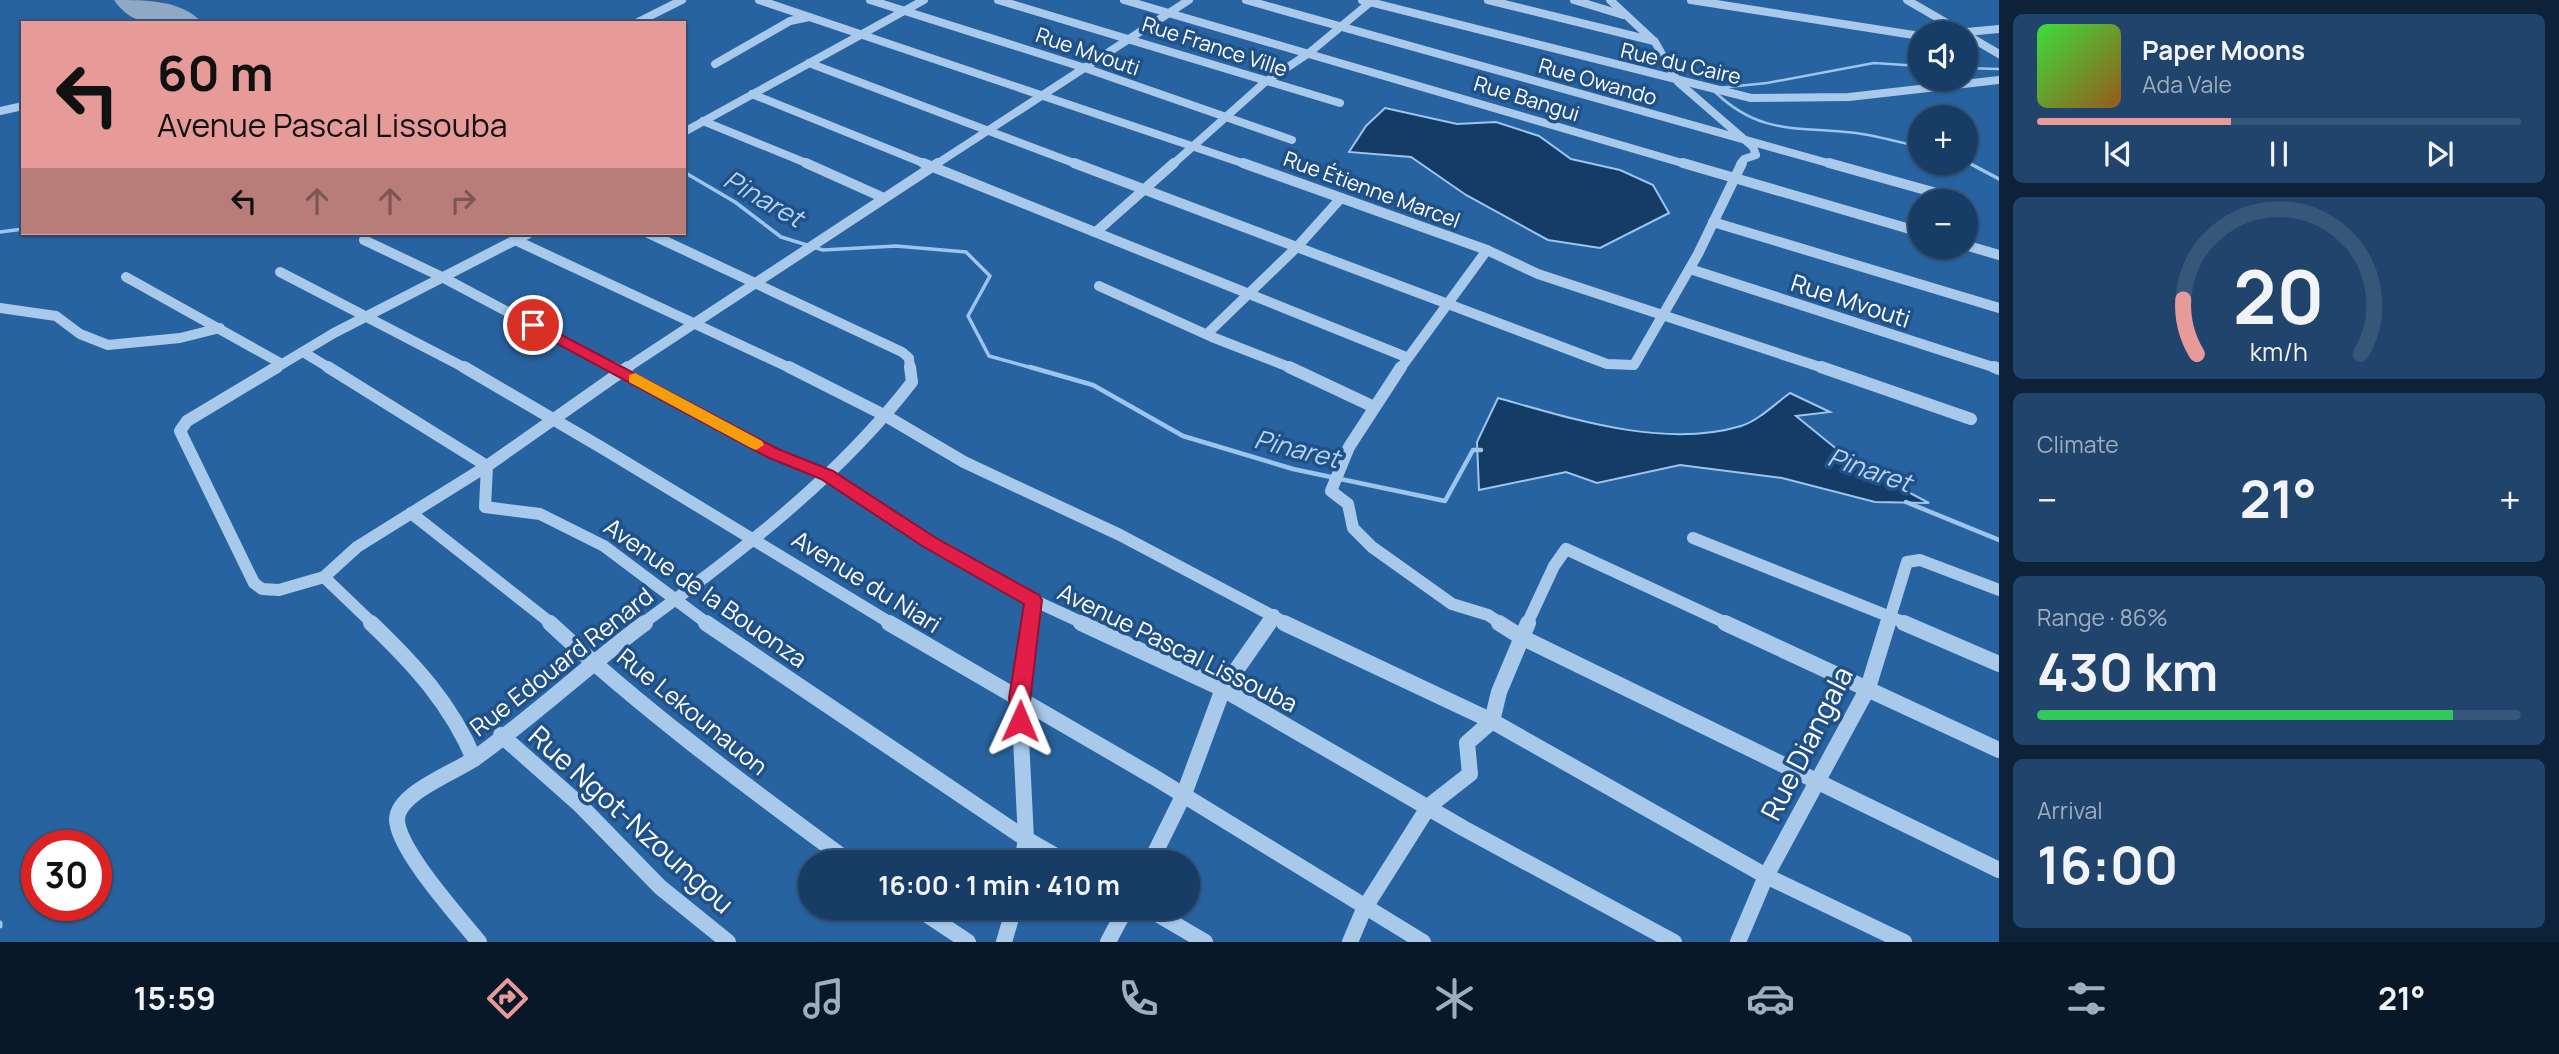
<!DOCTYPE html>
<html lang="en">
<head>
<meta charset="utf-8">
<style>
  :root { --surface:#173d66; --page:#20446c; --text:#f1f3f6; --muted:#9eaebf; --line:#36567a; --accent:#e69b98 }
  body { margin:0; font-family:Manrope,sans-serif; background:var(--page); color:var(--text); height:100vh; display:flex; flex-direction:column; font-size:26px; white-space:nowrap }
  * { box-sizing:border-box; margin:0 }
  p { font-size:23px; color:var(--muted) }
  .icon { flex:none; width:38px; height:38px; fill:none; stroke:currentColor; stroke-width:2; stroke-linecap:round; stroke-linejoin:round }
  .map { position:relative; flex:1; overflow:hidden }
  .panel { display:flex; flex-direction:column; gap:14px; padding:14px; background:#0d2238; width:560px }
  .panel>* { flex:none }
  .banner { position:absolute; left:21px; top:21px; width:665px; height:214px; border-radius:0px; box-shadow:0 2px 5px #0004,0 0 0 2px var(--line); background:#e69b98; color:#111; overflow:hidden }
  .buttons { position:absolute; left:1908px; top:21px; display:grid; gap:14px }
  .buttons a { display:grid; place-items:center; width:70px; height:70px; border-radius:50%; background:var(--surface); box-shadow:0 2px 5px #0004,0 0 0 2px var(--line); font-size:35px }
  .speed { position:absolute; left:21px; top:830px; display:flex; gap:14px; font-size:35px; font-weight:700; text-align:center }
  .speed>* { display:grid; place-content:center; width:91px; height:91px; border-radius:50%; background:var(--surface); box-shadow:0 2px 5px #0004,0 0 0 2px var(--line); line-height:1 }
  .speed .limit { border:10px solid #d22; background:#fff; color:#111 }
  .pin { position:absolute; display:grid; place-items:center; width:60px; height:60px; color:#fff; margin:-30px; border:4px solid #fff; border-radius:50%; box-shadow:0 2px 7px #0007 }
  .me { position:absolute; width:77px; margin:-38px; rotate:1deg; stroke-linejoin:round; filter:drop-shadow(0 0 5px #0008) }
  .turn { display:flex; align-items:center; gap:24px; height:147px; padding:0 21px; font-size:32px }
  .turn .icon { width:91px; height:91px; stroke-width:2.5 }
  .turn b { display:block; font-size:49px; line-height:60px }
  .lanes { display:flex; align-items:center; height:66px; padding:0 21px; background:#0003; justify-content:center; gap:35px; direction:ltr }
  .lanes .off { opacity:.35 }
  .big { font-size:52px; font-weight:700; line-height:1.1 }
  .panel .card { flex:1; display:flex; flex-direction:column; justify-content:center; gap:10px; min-width:0; padding:0 24px; border-radius:10px; background:var(--page) }
  .panel .dial { align-items:center; gap:0 }
  .dial svg { height:182px; overflow:visible; fill:none; stroke:var(--line); stroke-width:7; stroke-linecap:round; text-anchor:middle }
  .dial text { fill:var(--text); stroke:none }
  .song { display:flex; align-items:center; gap:21px }
  .cover { width:84px; height:84px; border-radius:10px; background:linear-gradient(135deg,hsl(120 70% 55%),hsl(30 70% 35%)) }
  .played { height:7px; border-radius:4px; background:linear-gradient(90deg,var(--accent) 40%,var(--line) 40%) }
  .keys { display:flex; justify-content:space-around; direction:ltr }
  .heat { display:flex; justify-content:space-between; align-items:center; font-size:38px; direction:ltr }
  .charge { height:10px; border-radius:5px; background:linear-gradient(90deg,#34c759 86%,var(--line) 0) }
  .trip { position:absolute; left:798px; top:850px; width:402px; height:70px; border-radius:35px; background:var(--surface); box-shadow:0 2px 5px #0004,0 0 0 2px var(--line); font-weight:700; line-height:70px; text-align:center }
  .tabs { display:flex; height:112px; justify-content:space-around; align-items:center; background:#091829; color:var(--muted) }
  .tabs .icon { width:49px; height:49px }
  .tabs .active { color:var(--accent) }
  .tabs b { font-size:32px; color:var(--text) }
  main { display:flex; flex:1; min-height:0 }
  .map>svg:first-child { display:block }
  .green { fill:#2863a1; fill-rule:evenodd }
  .water { fill:#153b67; stroke:#9cc5ed; stroke-width:2 }
  .lines { fill:none; stroke-linecap:round; stroke-linejoin:round }
  .stream-far3 { stroke:#9cc5ed; stroke-width:2.5 }
  .stream-far2 { stroke:#9cc5ed; stroke-width:3.5 }
  .stream-far1 { stroke:#9cc5ed; stroke-width:4.5 }
  .stream { stroke:#9cc5ed; stroke-width:5 }
  .runway { fill:#8fa8c4; fill-rule:evenodd }
  .minor-far3 { stroke:#a9c9eb; stroke-width:8 }
  .minor-far2 { stroke:#a9c9eb; stroke-width:10 }
  .minor-far1 { stroke:#a9c9eb; stroke-width:12 }
  .minor { stroke:#a9c9eb; stroke-width:16 }
  .route { fill:#e11d48; stroke:#92132f; stroke-width:2 }
  .slow { fill:#f59e0b }
  .labels { text-anchor:middle; dominant-baseline:central; stroke-width:7; stroke-linejoin:round; paint-order:stroke }
  .far-street-label { font-size:21px; fill:#fff; stroke:#1f5188 }
  .street-label { font-size:24px; fill:#fff; stroke:#1f5188 }
  .water-label { font-size:26px; font-style:italic; fill:#b5d3f2; stroke:#1f5188 }
  .near-street-label { font-size:28px; fill:#fff; stroke:#1f5188 }
</style>
</head>
<body>
<main>
<div class="map">
<svg width="1999" height="942" viewBox="0 0 1999 942">
  <rect width="100%" height="100%" fill="#1f5188"/>
  <!-- green -->
  <path class="green" d="M0,0H1999V942H0ZM23,23H684V233H23ZM1920,33H1965V79H1920ZM1920,117H1965V163H1920ZM1920,201H1965V247H1920ZM37,845H96V905H37ZM810,863H1188V908H810Z"/>
  <!-- water -->
  <g class="water">
    <polygon points="1385,108 1457,124 1496,122 1539,136 1571,159 1620,170 1653,185 1669,213 1600,248 1548,240 1466,195 1411,157 1349,152 1366,126"/>
    <path d="M1790,393L1830,412L1796,416L1855,464L1929,503L1875,502L1782,478L1680,465L1597,483L1566,472L1479,490L1477,442L1498,398C1573,419 1665,449 1741,426C1758,421 1776,403 1790,393Z"/>
  </g>
  <g class="lines">
    <!-- stream-far3 -->
    <g class="stream-far3">
      <path d="M1920,66L1874,63L1767,83L1718,88L1715,92C1761,136 1798,126 1856,133C1878,136 1899,142 1920,147"/>
      <polyline points="1965,68 1999,69"/>
      <polyline points="1965,161 1972,165"/>
    </g>
    <!-- stream-far2 -->
    <g class="stream-far2">
      <polyline points="1969,163 1999,179"/>
      <polyline points="684,172 735,202 781,237 823,250 896,246 966,252 990,276 968,316 989,356 1036,369"/>
      <polyline points="0,232 23,229"/>
    </g>
    <!-- stream-far1 -->
    <g class="stream-far1">
      <polyline points="1030,367 1093,385 1183,436 1293,469 1445,501 1473,450 1481,450"/>
      <polyline points="1906,502 1999,540"/>
    </g>
    <!-- stream -->
    <polyline class="stream" points="0,923 0,926"/>
    <!-- runway -->
    <path class="runway" d="M114,0C148,0 181,0 203,23C168,23 136,32 114,0Z"/>
    <!-- minor-far3 -->
    <g class="minor-far3">
      <polyline points="759,0 1248,165"/>
      <polyline points="870,0 1085,68 1292,140"/>
      <polyline points="998,0 1340,103"/>
      <polyline points="1124,0 1689,165"/>
      <polyline points="1246,0 1835,165"/>
      <polyline points="1362,0 1751,98 1849,97 1999,80"/>
      <polyline points="1488,0 1654,41"/>
      <polyline points="1574,0 1623,15"/>
      <polyline points="1610,0 1655,42 1678,82 1753,147 1756,155 1744,159 1740,165"/>
      <polyline points="1691,0 1920,36"/>
      <polyline points="1907,0 1964,33"/>
      <polyline points="636,23 682,0"/>
      <polyline points="1956,33 1999,29"/>
      <polyline points="1965,34 1999,54"/>
      <polyline points="809,63 1079,165"/>
      <polyline points="715,64 790,21 809,17"/>
      <polyline points="752,94 928,165"/>
      <polyline points="0,111 23,106"/>
      <polyline points="703,121 811,165"/>
      <polyline points="684,132 924,0"/>
      <polyline points="935,165 1189,0"/>
      <polyline points="1172,165 1264,83 1309,53 1373,0"/>
    </g>
    <!-- minor-far2 -->
    <g class="minor-far2">
      <polyline points="806,163 884,198"/>
      <polyline points="923,163 1406,357"/>
      <polyline points="1074,163 1607,364 1634,365 1698,254 1742,163"/>
      <polyline points="1243,163 1487,250 1538,274 1826,369"/>
      <polyline points="1683,163 1920,232"/>
      <polyline points="1829,163 1940,194"/>
      <polyline points="1713,222 1999,308"/>
      <polyline points="1096,232 1174,163"/>
      <polyline points="648,233 902,352 909,358 910,369"/>
      <polyline points="364,240 442,277 615,369"/>
      <polyline points="515,240 792,369"/>
      <polyline points="1965,245 1999,255"/>
      <polyline points="1690,269 1999,369"/>
      <polyline points="280,272 467,369"/>
      <polyline points="126,277 282,364"/>
      <polyline points="1099,286 1212,337 1294,369"/>
      <polyline points="0,308 56,316 80,334 108,345 180,338 220,328"/>
      <polyline points="1207,334 1298,246 1341,198"/>
      <polyline points="303,352 331,369"/>
      <polyline points="274,369 334,333 529,233"/>
      <polyline points="625,369 938,163"/>
      <polyline points="1400,369 1487,250"/>
    </g>
    <!-- minor-far1 -->
    <g class="minor-far1">
      <polyline points="277,367 187,421 180,431 254,583 262,589 279,590 324,577 357,547 487,466 628,367"/>
      <polyline points="328,367 487,466 485,507 540,514 604,546 708,624"/>
      <polyline points="464,367 604,449 892,624"/>
      <polyline points="612,367 772,453 827,475 930,542 1033,600 1085,624"/>
      <polyline points="789,367 886,416 964,462 1120,535 1288,624"/>
      <polyline points="1289,367 1374,407"/>
      <polyline points="1401,367 1349,447 1331,491 1348,504 1353,528 1372,547 1452,604 1488,615 1502,624"/>
      <polyline points="1821,367 1971,419"/>
      <polyline points="1994,367 1999,369"/>
      <polyline points="411,513 552,624"/>
      <polyline points="1693,538 1908,624"/>
      <polyline points="324,577 373,624"/>
      <path d="M642,624C739,553 838,478 912,382L910,367"/>
      <polyline points="1030,624 1033,600"/>
      <polyline points="1268,624 1274,615"/>
      <polyline points="1527,624 1554,566 1566,549 1728,624"/>
      <polyline points="1888,624 1907,562 1920,560 1999,590"/>
    </g>
    <!-- minor -->
    <g class="minor">
      <path d="M371,623C414,664 451,704 474,759"/>
      <path d="M550,623C644,711 748,787 851,863"/>
      <polyline points="706,623 1026,839 1068,863"/>
      <polyline points="889,623 1154,777 1423,942"/>
      <polyline points="1081,623 1223,689 1463,828 1674,942"/>
      <polyline points="1284,623 1492,721 1766,876 1904,942"/>
      <polyline points="1499,623 1521,637 1999,870"/>
      <polyline points="1725,623 1999,750"/>
      <polyline points="1904,623 1999,664"/>
      <polyline points="501,735 579,804 660,887 728,942"/>
      <polyline points="1022,863 1026,839 1019,698 1030,623"/>
      <polyline points="1150,863 1184,794 1223,689 1269,623"/>
      <polyline points="917,908 968,942"/>
      <polyline points="1147,908 1205,942"/>
      <path d="M479,942C459,917 397,849 397,819C398,793 455,772 474,759C533,717 587,666 645,623"/>
      <polyline points="1004,942 1014,908"/>
      <polyline points="1108,942 1126,908"/>
      <polyline points="1350,942 1364,909 1429,806 1470,774 1467,743 1492,721 1499,692 1528,623"/>
      <polyline points="1738,942 1766,876 1868,688 1888,623"/>
    </g>
  </g>
  <!-- route -->
  <polygon class="route" points="533,320 778,449 833,471 936,538 1039,595 1042,600 1027,727 1020,730 1013,727 1009,698 1024,604 924,547 821,479 767,457 528,328 528,322"/>
  <!-- slow -->
  <polygon class="slow" points="635,373 762,441 764,445 756,450 751,448 629,382 629,375"/>
  <g class="labels">
    <!-- far-street labels -->
    <g class="far-street-label">
      <text transform="translate(1215 46) rotate(18)">Rue France Ville</text>
      <text transform="translate(1088 51) rotate(19)">Rue Mvouti</text>
      <text transform="translate(1681 63) rotate(13)">Rue du Caire</text>
      <text transform="translate(1598 81) rotate(16)">Rue Owando</text>
      <text transform="translate(1527 98) rotate(17)">Rue Bangui</text>
      <text transform="translate(1372 189) rotate(20)">Rue Étienne Marcel</text>
    </g>
    <!-- street labels -->
    <g class="street-label">
      <text transform="translate(1851 300) rotate(18)">Rue Mvouti</text>
      <text transform="translate(867 581) rotate(32)">Avenue du Niari</text>
      <text transform="translate(706 592) rotate(35)">Avenue de la Bouonza</text>
      <text transform="translate(1178 647) rotate(26)">Avenue Pascal Lissouba</text>
      <text transform="translate(561 661) rotate(-38)">Rue Edouard Renard</text>
      <text transform="translate(693 711) rotate(39)">Rue Lekounauon</text>
    </g>
    <!-- water labels -->
    <g class="water-label">
      <text transform="translate(764 198) rotate(30)">Pinaret</text>
      <text transform="translate(1297 448) rotate(14)">Pinaret</text>
      <text transform="translate(1870 469) rotate(19)">Pinaret</text>
    </g>
    <!-- near-street labels -->
    <g class="near-street-label">
      <text transform="translate(1806 743) rotate(-63)">Rue Diangala</text>
      <text transform="translate(632 819) rotate(42)">Rue Ngot-Nzoungou</text>
    </g>
  </g>
</svg>
<div class="buttons">
<a><svg class="icon" aria-label="sound" viewBox="0 0 24 24"><path d="M4 9h4l5-4v14l-5-4H4zM17 9q2 3 0 6"/></svg></a>
<a>+</a>
<a>−</a>
</div>
<div class="speed"><div class="limit">30</div></div>
<div class="pin" style="left:533px;top:325px;background:#d93025"><svg class="icon" aria-label="arrive" viewBox="0 0 24 24"><path d="M6 21V4h12l-3 4 3 4H6"/></svg></div>
<svg class="me" style="left:1020px;top:721px" viewBox="-20 -20 40 40"><path d="M0-17L14 15 0 8-14 15z" fill="#e11d48" stroke="#fff" stroke-width="4"/></svg>
<div class="trip">16:00 · 1 min · 410 m</div>
<div class="banner">
<div class="turn"><svg class="icon" aria-label="left" viewBox="0 0 24 24"><path d="M17 20v-9H6M10 6l-5 5 5 5"/></svg><div><b>60 m</b>Avenue Pascal Lissouba</div></div>
<div class="lanes"><svg class="icon" aria-label="left" viewBox="0 0 24 24"><path d="M17 20v-9H6M10 6l-5 5 5 5"/></svg><svg class="icon off" aria-label="ahead" viewBox="0 0 24 24"><path d="M12 20V5M6 11l6-6 6 6"/></svg><svg class="icon off" aria-label="ahead" viewBox="0 0 24 24"><path d="M12 20V5M6 11l6-6 6 6"/></svg><svg class="icon off" aria-label="right" viewBox="0 0 24 24"><path d="M7 20v-9h11M14 6l5 5-5 5"/></svg></div>
</div>
</div>
<section class="panel">
<div class="card">
<div class="song"><i class="cover"></i><div><b>Paper Moons</b><p>Ada Vale</p></div></div>
<div class="played"></div>
<div class="keys"><svg class="icon" aria-label="previous" viewBox="0 0 24 24"><path d="M18 5L8 12l10 7zM5 5v14"/></svg><svg class="icon" aria-label="pause" viewBox="0 0 24 24"><path d="M8 5v14M16 5v14"/></svg><svg class="icon" aria-label="next" viewBox="0 0 24 24"><path d="M6 5l10 7-10 7zM19 5v14"/></svg></div>
</div>
<div class="card dial"><svg viewBox="0 0 100 80">
<path d="M14 69A42 42 0 1 1 86 69"/>
<path d="M14 69A42 42 0 0 1 8 45" stroke="#e69b98"/>
<text x="50" y="56" font-size="32" font-weight="700">20</text>
<text x="50" y="72" font-size="11">km/h</text>
</svg></div>
<div class="card"><p>Climate</p>
<div class="heat"><a>−</a><b class="big">21°</b><a>+</a></div>
</div>
<div class="card"><p>Range · 86%</p><b class="big">430 km</b><div class="charge"></div></div>
<div class="card"><p>Arrival</p><b class="big">16:00</b></div>
</section>
</main>
<nav class="tabs">
<b>15:59</b>
<svg class="icon active" aria-label="directions" viewBox="0 0 24 24"><path d="M12 3l9 9-9 9-9-9zM9 14v-3h6M13 9l2 2-2 2"/></svg>
<svg class="icon" aria-label="music" viewBox="0 0 24 24"><path d="M9 18V5l10-2v13"/><circle cx="6" cy="18" r="3"/><circle cx="16" cy="16" r="3"/></svg>
<svg class="icon" aria-label="phone" viewBox="0 0 24 24"><path d="M5 4h4l2 5-3 2q2 4 5 5l2-3 5 2v4C11 20 4 13 5 4z"/></svg>
<svg class="icon" aria-label="climate" viewBox="0 0 24 24"><path d="M12 3v18M4 7l16 10M4 17L20 7"/></svg>
<svg class="icon" aria-label="car" viewBox="0 0 24 24"><path d="M5 17H2v-5l4-1 3-4h7l3 4 3 1v5h-3M9 17h6M6 11h13"/><circle cx="7" cy="17" r="2"/><circle cx="17" cy="17" r="2"/></svg>
<svg class="icon" aria-label="filters" viewBox="0 0 24 24"><path d="M4 7h16M4 17h16"/><circle cx="9" cy="7" r="2"/><circle cx="15" cy="17" r="2"/></svg>
<b>21°</b>
</nav>
</body>
</html>
